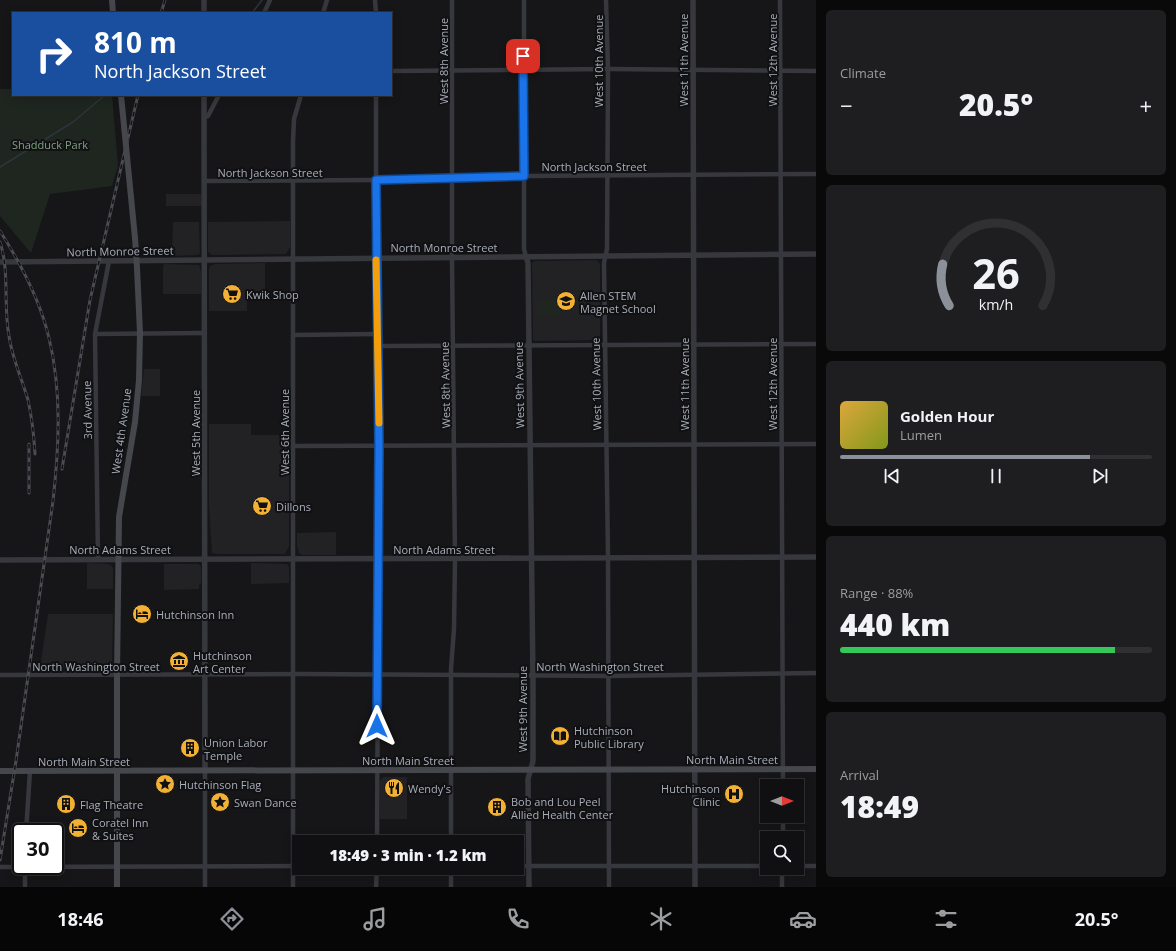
<!DOCTYPE html>
<html lang="en">
<head>
<meta charset="utf-8">
<style>
  :root { --surface:#101012; --page:#1e1e20; --text:#f1f3f6; --muted:#9c9d9f; --line:#303032; --accent:#8c9099 }
  body { margin:0; font-family:"Open Sans",sans-serif; background:var(--page); color:var(--text); height:100vh; display:flex; flex-direction:column; font-size:15px; white-space:nowrap }
  * { box-sizing:border-box; margin:0 }
  p { font-size:13px; color:var(--muted) }
  .icon { flex:none; width:22px; height:22px; fill:none; stroke:currentColor; stroke-width:2; stroke-linecap:round; stroke-linejoin:round }
  .map { position:relative; flex:1; overflow:hidden }
  .drawer { display:flex; flex-direction:column; gap:10px; padding:10px; background:#09090a; width:360px }
  .drawer>* { flex:none }
  .guide { position:absolute; left:12px; top:12px; width:380px; height:84px; border-radius:0px; box-shadow:0 2px 10px #0003,0 0 0 1px var(--line); background:#1a4fa0; color:#fff; overflow:hidden }
  .needle { width:26px; rotate:90deg }
  .controls { position:absolute; left:760px; top:779px; display:grid; gap:8px }
  .controls a { display:grid; place-items:center; width:44px; height:44px; border-radius:0px; background:var(--surface); box-shadow:0 2px 10px #0003,0 0 0 1px var(--line); font-size:20px }
  .speed { position:absolute; left:12px; top:823px; display:flex; gap:8px; font-size:20px; font-weight:700; text-align:center }
  .speed>* { display:grid; place-content:center; width:52px; height:52px; border-radius:50%; background:var(--surface); box-shadow:0 2px 10px #0003,0 0 0 1px var(--line); line-height:1 }
  .speed .limit { border:2px solid #111; border-radius:6px; background:#fff; color:#111 }
  .pin { position:absolute; display:grid; place-items:center; width:34px; height:34px; color:#fff; margin:-17px; border-radius:8px; box-shadow:0 2px 6px #0006 }
  .me { position:absolute; width:44px; margin:-22px; rotate:0deg; stroke-linejoin:round; filter:drop-shadow(0 0 3px #0008) }
  .turn { display:flex; align-items:center; gap:14px; height:84px; padding:0 16px; font-size:18px }
  .turn .icon { width:52px; height:52px; stroke-width:2.5 }
  .turn b { display:block; font-size:28px; line-height:34px }
  .big { font-size:30px; font-weight:800; line-height:1.1 }
  .drawer .tile { flex:1; display:flex; flex-direction:column; justify-content:center; gap:6px; min-width:0; padding:0 14px; border-radius:6px; background:var(--page) }
  .drawer .dial { align-items:center; gap:0 }
  .dial svg { height:104px; overflow:visible; fill:none; stroke:var(--line); stroke-width:7; stroke-linecap:round; text-anchor:middle }
  .dial text { fill:var(--text); stroke:none }
  .song { display:flex; align-items:center; gap:12px }
  .cover { width:48px; height:48px; border-radius:6px; background:linear-gradient(135deg,hsl(40 70% 55%),hsl(70 70% 35%)) }
  .played { height:4px; border-radius:2px; background:linear-gradient(90deg,var(--accent) 80%,var(--line) 80%) }
  .keys { display:flex; justify-content:space-around; direction:ltr }
  .heat { display:flex; justify-content:space-between; align-items:center; font-size:22px; direction:ltr }
  .charge { height:6px; border-radius:3px; background:linear-gradient(90deg,#34c759 88%,var(--line) 0) }
  .trip { position:absolute; left:292px; top:835px; width:232px; height:40px; border-radius:0px; background:var(--surface); box-shadow:0 2px 10px #0003,0 0 0 1px var(--line); font-weight:800; line-height:40px; text-align:center }
  .tabs { display:flex; height:64px; justify-content:space-around; align-items:center; background:#060607; color:var(--muted) }
  .tabs .icon { width:28px; height:28px }
  .tabs .active { color:var(--accent) }
  .tabs b { font-size:18px; color:var(--text) }
  main { display:flex; flex:1; min-height:0 }
  .map>svg:first-child { display:block }
  .built { fill:#222225 }
  .green { fill:#1e261f }
  .lines { fill:none; stroke-linecap:round; stroke-linejoin:round }
  .stream { stroke:#2c353c; stroke-width:1.5 }
  .minor { stroke:#37383d; stroke-width:4.5 }
  .tertiary { stroke:#37383d; stroke-width:5.5 }
  .secondary { stroke:#45474d; stroke-width:6 }
  .rail-casing { stroke:#4a4c52; stroke-width:3 }
  .rail { stroke:#111113; stroke-width:1.5; stroke-dasharray:4.5; stroke-linecap:butt }
  .secondary-bridge { stroke:#45474d; stroke-width:6 }
  .route-casing { stroke:#114b97; stroke-width:10 }
  .route { stroke:#1a73e8; stroke-width:7 }
  .slow { stroke:#f59e0b; stroke-width:7 }
  .labels { text-anchor:middle; dominant-baseline:central; stroke-width:4; stroke-linejoin:round; paint-order:stroke }
  .street-label { font-size:11px; fill:#a8adb8; stroke:#111113 }
  .park-label { font-size:11px; fill:#7fa381; stroke:#111113 }
  .poi-label { font-size:11px; fill:#a8adb8; stroke:#111113; text-anchor:start }
</style>
</head>
<body>
<main>
<div class="map">
<svg width="816" height="887" viewBox="0 0 816 887">
  <rect width="100%" height="100%" fill="#161618"/>
  <!-- built -->
  <g class="built">
    <polygon points="166,194 201,194 202,206 166,206"/>
    <polygon points="290,221 290,247 286,254 212,255 208,252 208,222"/>
    <polygon points="173,222 199,222 200,253 198,255 172,256"/>
    <polygon points="596,260 600,264 600,340 535,341 533,340 532,263 535,261"/>
    <polygon points="265,263 265,295 247,295 247,311 209,311 209,269 210,266 215,264"/>
    <polygon points="164,264 199,265 201,272 201,294 163,294 163,267"/>
    <polygon points="144,369 160,369 160,396 141,396"/>
    <polygon points="209,424 251,424 251,435 289,435 289,546 285,554 216,554 212,553 209,506"/>
    <polygon points="336,532 336,555 302,555 299,553 297,546 297,533"/>
    <polygon points="87,563 108,564 111,565 113,568 113,589 87,589"/>
    <polygon points="251,563 287,564 289,567 289,583 251,584"/>
    <polygon points="164,564 197,564 200,565 201,567 201,583 199,585 199,589 164,590"/>
    <polygon points="48,614 113,614 112,667 108,668 40,668"/>
    <polygon points="383,777 407,777 407,819 380,819 380,781"/>
  </g>
  <!-- green -->
  <g class="green">
    <polygon points="0,89 13,89 13,95 112,95 118,166 112,186 50,194 31,253 0,216"/>
    <polygon points="557,299 559,300 560,315 537,316 537,300"/>
  </g>
  <g class="lines">
    <!-- stream -->
    <g class="stream">
      <polyline points="252,13 262,0"/>
      <polyline points="0,167 73,122 105,95"/>
    </g>
    <!-- minor -->
    <g class="minor">
      <polyline points="375,0 376,13"/>
      <polyline points="524,0 524,249 526,257"/>
      <polyline points="606,0 608,69 607,249 604,263 608,558 609,887"/>
      <polyline points="780,0 783,786"/>
      <polyline points="264,13 270,0"/>
      <polyline points="323,13 327,0"/>
      <polyline points="391,71 608,69 816,71"/>
      <polyline points="376,95 376,219 379,446 377,842"/>
      <polyline points="204,117 208,116 219,95"/>
      <polyline points="204,181 376,180 524,176 816,174"/>
      <polyline points="95,334 205,333"/>
      <polyline points="293,335 377,334"/>
      <polyline points="378,346 816,344"/>
      <polyline points="293,446 816,444"/>
      <polyline points="98,560 95,334 109,261"/>
      <polyline points="0,675 301,674 608,676 816,673"/>
      <polyline points="205,770 205,887"/>
      <polyline points="26,832 30,771"/>
      <polyline points="783,838 783,816"/>
      <polyline points="451,842 451,669 454,629 455,559 452,257 452,0"/>
      <polyline points="517,866 767,866"/>
      <polyline points="797,866 816,866"/>
      <polyline points="0,867 299,866"/>
      <polyline points="451,868 451,887"/>
      <polyline points="782,868 782,887"/>
      <polyline points="25,887 25,866"/>
      <polyline points="293,887 293,141 294,119 301,95"/>
      <polyline points="376,887 377,868"/>
    </g>
    <!-- tertiary -->
    <g class="tertiary">
      <polyline points="693,0 695,887"/>
      <polyline points="204,13 204,0"/>
      <polyline points="204,95 205,770"/>
      <polyline points="526,257 528,263 533,681 533,761 528,779 529,887"/>
      <polyline points="0,262 816,254"/>
      <polyline points="0,560 816,557"/>
    </g>
    <!-- secondary -->
    <g class="secondary">
      <polyline points="112,0 113,13"/>
      <polyline points="135,238 136,252"/>
      <polyline points="0,771 816,769"/>
      <polyline points="117,887 117,675 119,517 135,422 139,380 140,333 137,268"/>
    </g>
    <!-- rail casing -->
    <g class="rail-casing">
      <g id="rail">
        <polyline points="161,13 165,0"/>
        <path d="M0,231C21,264 40,300 49,338C62,392 59,447 53,501L16,761L0,860"/>
        <path d="M0,242C10,273 3,305 9,336C12,358 22,379 28,400C32,418 34,436 35,454"/>
        <polyline points="29,444 29,493"/>
        <polyline points="62,469 90,300 138,95"/>
      </g>
    </g>
    <!-- rail -->
    <use href="#rail" class="rail"/>
    <!-- secondary-bridge -->
    <g class="secondary-bridge">
      <polyline points="121,95 135,238"/>
      <polyline points="136,252 137,268"/>
    </g>
  </g>
  <g class="lines">
    <!-- route casing -->
    <g class="route-casing">
      <polyline id="route" points="377,726 379,446 376,180 524,176 523,56"/>
    </g>
    <!-- route -->
    <use href="#route" class="route"/>
    <!-- slow -->
    <polyline class="slow" points="376,260 379,423"/>
  </g>
  <!-- icons -->
  <defs>
    <g id="supermarket-disc" transform="scale(1)"><circle r="9.5" fill="#f2b134" stroke="#111113"/><path d="M-6-5.5h2.5l.6 2H6L4.5 2H-2.5L-4.4-4H-6ZM-1.5 3.2a1.3 1.3 0 1 0 .1 0ZM3 3.2a1.3 1.3 0 1 0 .1 0Z" fill="#111"/></g>
    <g id="school-disc" transform="scale(1)"><circle r="9.5" fill="#f2b134" stroke="#111113"/><path d="M0-5L7-2L0 1L-7-2ZM-4 1L0 2.5L4 1V4Q0 6-4 4Z" fill="#111"/></g>
    <g id="hotel-disc" transform="scale(1)"><circle r="9.5" fill="#f2b134" stroke="#111113"/><path d="M-6-4.5h1.5V1H6V5H4.5V3h-9V5H-6ZM-4 0a1.8 1.8 0 1 1 3.6 0ZM.5 0V-2.5h3Q6-2.5 6 0Z" fill="#111"/></g>
    <g id="museum-disc" transform="scale(1)"><circle r="9.5" fill="#f2b134" stroke="#111113"/><path d="M0-6L6-3V-2H-6V-3ZM-5-1h2V3h-2ZM-1-1h2V3h-2ZM3-1h2V3H3ZM-6 4H6V6H-6Z" fill="#111"/></g>
    <g id="library-disc" transform="scale(1)"><circle r="9.5" fill="#f2b134" stroke="#111113"/><path d="M-6-4Q-3-5.5-.7-3.5V5Q-3 3-6 4ZM6-4Q3-5.5 .7-3.5V5Q3 3 6 4Z" fill="#111"/></g>
    <g id="building-disc" transform="scale(1)"><circle r="9.5" fill="#f2b134" stroke="#111113"/><path d="M-4-6H4V6H1V3H-1V6H-4ZM-2.5-4.3h1.7v1.8h-1.7ZM.8-4.3h1.7v1.8H.8ZM-2.5-1h1.7V.8h-1.7ZM.8-1h1.7V.8H.8Z" fill="#111"/></g>
    <g id="sight-disc" transform="scale(1)"><circle r="9.5" fill="#f2b134" stroke="#111113"/><path d="M0-6L1.8-2.2L6-1.7L2.9 1.2L3.7 5.4L0 3.3L-3.7 5.4L-2.9 1.2L-6-1.7L-1.8-2.2Z" fill="#111"/></g>
    <g id="restaurant-disc" transform="scale(1)"><circle r="9.5" fill="#f2b134" stroke="#111113"/><path d="M-5-6h1v4h1v-4h1v4h1v-4h1v5L-1.5 .5V6h-2V.5L-5-1ZM5-6V6H3V1.5H1.5Q1.5-4 5-6Z" fill="#111"/></g>
    <g id="hospital-disc" transform="scale(1)"><circle r="9.5" fill="#f2b134" stroke="#111113"/><path d="M-5-5h3v3.5h4V-5h3V5h-3V1.5h-4V5h-3Z" fill="#111"/></g>
  </defs>
  <g fill-rule="evenodd">
    <use href="#supermarket-disc" x="232" y="294"/>
    <use href="#school-disc" x="566" y="301"/>
    <use href="#supermarket-disc" x="262" y="506"/>
    <use href="#hotel-disc" x="142" y="614"/>
    <use href="#museum-disc" x="179" y="661"/>
    <use href="#library-disc" x="560" y="736"/>
    <use href="#building-disc" x="190" y="748"/>
    <use href="#sight-disc" x="165" y="784"/>
    <use href="#restaurant-disc" x="394" y="788"/>
    <use href="#hospital-disc" x="734" y="794"/>
    <use href="#sight-disc" x="220" y="802"/>
    <use href="#building-disc" x="66" y="804"/>
    <use href="#building-disc" x="497" y="807"/>
    <use href="#hotel-disc" x="78" y="828"/>
  </g>
  <g class="labels">
    <!-- street labels -->
    <g class="street-label">
      <text transform="translate(683 60) rotate(-90)">West 11th Avenue</text>
      <text transform="translate(772 60) rotate(-90)">West 12th Avenue</text>
      <text transform="translate(443 61) rotate(-90)">West 8th Avenue</text>
      <text transform="translate(598 61) rotate(-90)">West 10th Avenue</text>
      <text x="594" y="166">North Jackson Street</text>
      <text x="270" y="172">North Jackson Street</text>
      <text x="444" y="247">North Monroe Street</text>
      <text transform="translate(120 251) rotate(-1)">North Monroe Street</text>
      <text transform="translate(596 384) rotate(-91)">West 10th Avenue</text>
      <text transform="translate(684 384) rotate(-90)">West 11th Avenue</text>
      <text transform="translate(772 384) rotate(-90)">West 12th Avenue</text>
      <text transform="translate(445 385) rotate(-91)">West 8th Avenue</text>
      <text transform="translate(519 385) rotate(-91)">West 9th Avenue</text>
      <text transform="translate(87 410) rotate(-91)">3rd Avenue</text>
      <text transform="translate(121 431) rotate(-82)">West 4th Avenue</text>
      <text transform="translate(284 432) rotate(-90)">West 6th Avenue</text>
      <text transform="translate(195 433) rotate(-90)">West 5th Avenue</text>
      <text x="120" y="549">North Adams Street</text>
      <text x="444" y="549">North Adams Street</text>
      <text x="96" y="666">North Washington Street</text>
      <text x="600" y="666">North Washington Street</text>
      <text transform="translate(522 709) rotate(-90)">West 9th Avenue</text>
      <text x="732" y="759">North Main Street</text>
      <text x="408" y="760">North Main Street</text>
      <text x="84" y="761">North Main Street</text>
    </g>
    <!-- park labels -->
    <g class="park-label">
      <text x="50" y="144">Shadduck Park</text>
    </g>
    <!-- poi labels -->
    <g class="poi-label">
      <text x="246" y="294">Kwik Shop</text>
      <text x="580" y="295">Allen STEM<tspan x="580" dy="13">Magnet School</tspan></text>
      <text x="276" y="506">Dillons</text>
      <text x="156" y="614">Hutchinson Inn</text>
      <text x="193" y="655">Hutchinson<tspan x="193" dy="13">Art Center</tspan></text>
      <text x="574" y="730">Hutchinson<tspan x="574" dy="13">Public Library</tspan></text>
      <text x="204" y="742">Union Labor<tspan x="204" dy="13">Temple</tspan></text>
      <text x="179" y="784">Hutchinson Flag</text>
      <text x="408" y="788">Wendy's</text>
      <text x="720" y="788" text-anchor="end">Hutchinson<tspan x="720" dy="13">Clinic</tspan></text>
      <text x="511" y="801">Bob and Lou Peel<tspan x="511" dy="13">Allied Health Center</tspan></text>
      <text x="234" y="802">Swan Dance</text>
      <text x="80" y="804">Flag Theatre</text>
      <text x="92" y="822">Coratel Inn<tspan x="92" dy="13">&amp; Suites</tspan></text>
    </g>
  </g>
</svg>
<div class="controls">
<a><svg class="needle" viewBox="-14 -14 28 28"><path d="M0-13l5 13h-10z" fill="#e53935"/><path d="M0 13l5-13h-10z" fill="#9c9d9f"/></svg></a>
<a><svg class="icon" aria-label="search" viewBox="0 0 24 24"><circle cx="10" cy="10" r="6"/><path d="M15 15l6 6"/></svg></a>
</div>
<div class="speed"><div class="limit">30</div></div>
<div class="pin" style="left:523px;top:56px;background:#d93025"><svg class="icon" aria-label="arrive" viewBox="0 0 24 24"><path d="M6 21V4h12l-3 4 3 4H6"/></svg></div>
<svg class="me" style="left:377px;top:726px" viewBox="-20 -20 40 40"><path d="M0-17L14 15 0 8-14 15z" fill="#1a73e8" stroke="#fff" stroke-width="4"/></svg>
<div class="trip">18:49 · 3 min · 1.2 km</div>
<div class="guide">
<div class="turn"><svg class="icon" aria-label="right" viewBox="0 0 24 24"><path d="M7 20v-9h11M14 6l5 5-5 5"/></svg><div><b>810 m</b>North Jackson Street</div></div>
</div>
</div>
<section class="drawer">
<div class="tile"><p>Climate</p>
<div class="heat"><a>−</a><b class="big">20.5°</b><a>+</a></div>
</div>
<div class="tile dial"><svg viewBox="0 0 100 80">
<path d="M14 69A42 42 0 1 1 86 69"/>
<path d="M14 69A42 42 0 0 1 9 37" stroke="#8c9099"/>
<text x="50" y="56" font-size="32" font-weight="700">26</text>
<text x="50" y="72" font-size="11">km/h</text>
</svg></div>
<div class="tile">
<div class="song"><i class="cover"></i><div><b>Golden Hour</b><p>Lumen</p></div></div>
<div class="played"></div>
<div class="keys"><svg class="icon" aria-label="previous" viewBox="0 0 24 24"><path d="M18 5L8 12l10 7zM5 5v14"/></svg><svg class="icon" aria-label="pause" viewBox="0 0 24 24"><path d="M8 5v14M16 5v14"/></svg><svg class="icon" aria-label="next" viewBox="0 0 24 24"><path d="M6 5l10 7-10 7zM19 5v14"/></svg></div>
</div>
<div class="tile"><p>Range · 88%</p><b class="big">440 km</b><div class="charge"></div></div>
<div class="tile"><p>Arrival</p><b class="big">18:49</b></div>
</section>
</main>
<nav class="tabs">
<b>18:46</b>
<svg class="icon active" aria-label="directions" viewBox="0 0 24 24"><path d="M12 3l9 9-9 9-9-9zM9 14v-3h6M13 9l2 2-2 2"/></svg>
<svg class="icon" aria-label="music" viewBox="0 0 24 24"><path d="M9 18V5l10-2v13"/><circle cx="6" cy="18" r="3"/><circle cx="16" cy="16" r="3"/></svg>
<svg class="icon" aria-label="phone" viewBox="0 0 24 24"><path d="M5 4h4l2 5-3 2q2 4 5 5l2-3 5 2v4C11 20 4 13 5 4z"/></svg>
<svg class="icon" aria-label="climate" viewBox="0 0 24 24"><path d="M12 3v18M4 7l16 10M4 17L20 7"/></svg>
<svg class="icon" aria-label="car" viewBox="0 0 24 24"><path d="M5 17H2v-5l4-1 3-4h7l3 4 3 1v5h-3M9 17h6M6 11h13"/><circle cx="7" cy="17" r="2"/><circle cx="17" cy="17" r="2"/></svg>
<svg class="icon" aria-label="filters" viewBox="0 0 24 24"><path d="M4 7h16M4 17h16"/><circle cx="9" cy="7" r="2"/><circle cx="15" cy="17" r="2"/></svg>
<b>20.5°</b>
</nav>
</body>
</html>
